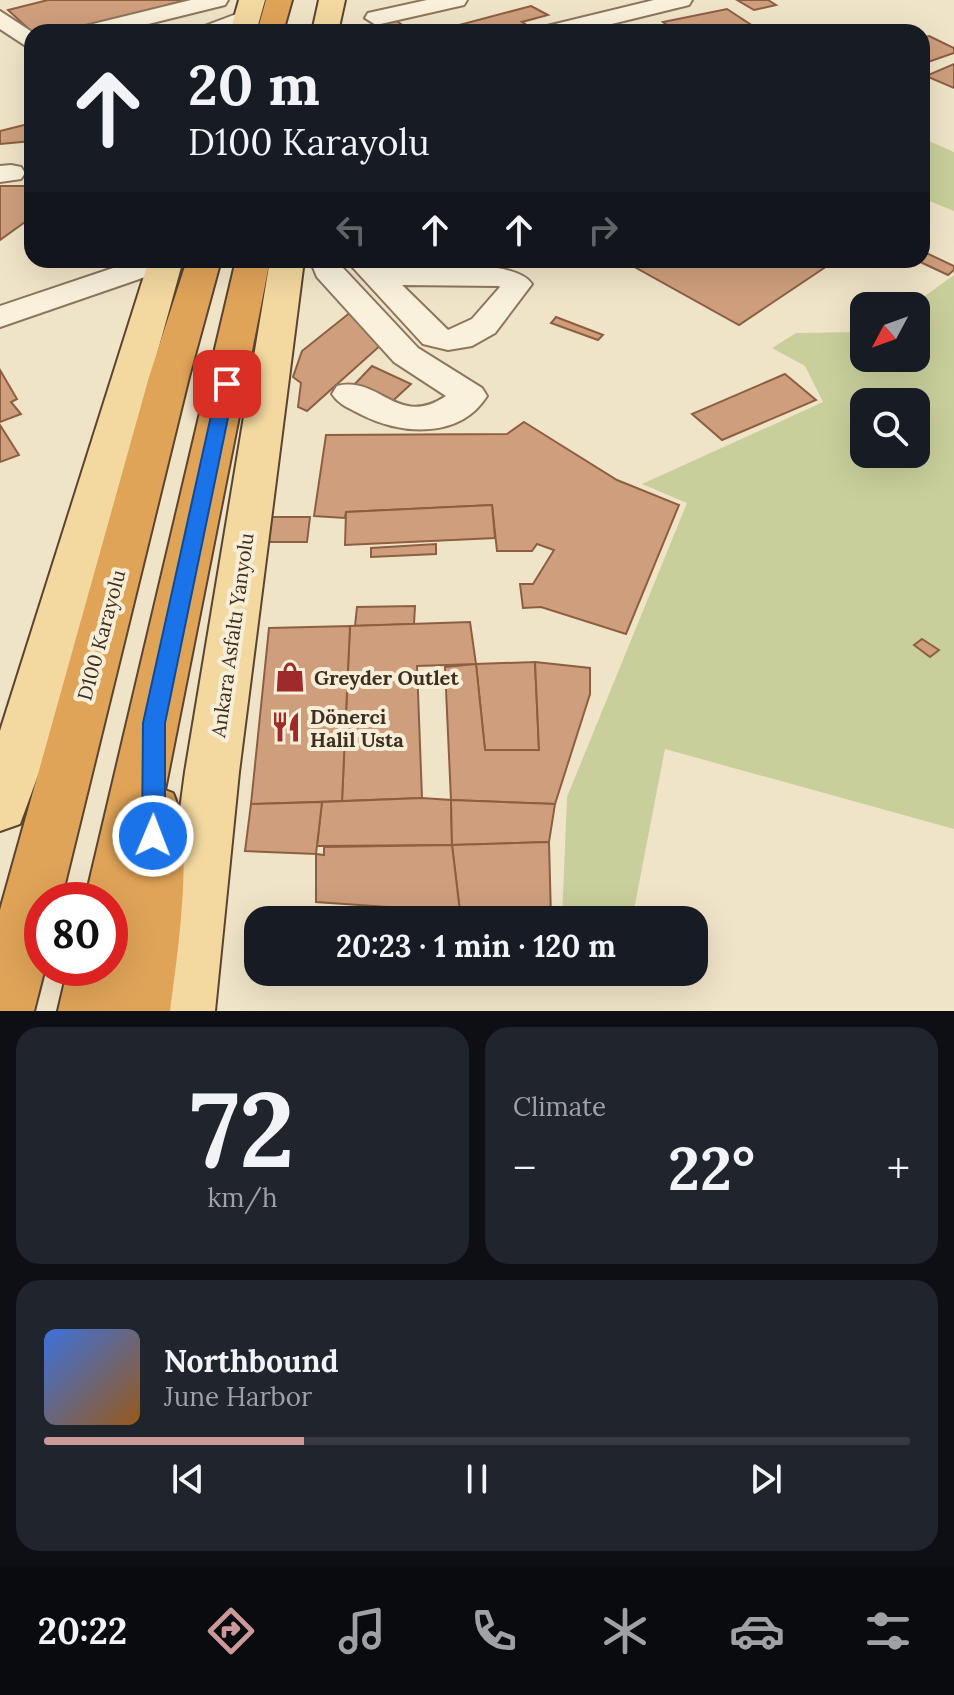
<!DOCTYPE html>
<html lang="en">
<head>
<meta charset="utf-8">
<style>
  :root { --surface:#171b24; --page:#20242c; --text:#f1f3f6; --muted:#9ea1a6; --line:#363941; --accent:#cc999b }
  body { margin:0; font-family:Lora,serif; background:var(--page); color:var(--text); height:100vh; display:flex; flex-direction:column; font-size:30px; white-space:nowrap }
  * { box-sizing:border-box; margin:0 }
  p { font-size:26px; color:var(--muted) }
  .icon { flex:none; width:44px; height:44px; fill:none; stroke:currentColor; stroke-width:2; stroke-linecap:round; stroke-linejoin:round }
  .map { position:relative; height:1011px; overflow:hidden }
  .drawer { display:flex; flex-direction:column; gap:16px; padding:16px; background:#0d0f14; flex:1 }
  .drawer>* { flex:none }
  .guide { position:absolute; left:24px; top:24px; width:906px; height:244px; border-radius:24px; box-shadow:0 8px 32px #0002; background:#171b24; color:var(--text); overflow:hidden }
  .needle { width:52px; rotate:229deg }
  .buttons { position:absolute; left:850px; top:292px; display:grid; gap:16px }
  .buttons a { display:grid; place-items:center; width:80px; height:80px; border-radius:16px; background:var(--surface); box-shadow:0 8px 32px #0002; font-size:40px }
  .speed { position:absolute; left:24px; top:882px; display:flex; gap:16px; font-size:40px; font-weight:700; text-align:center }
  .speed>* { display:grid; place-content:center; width:104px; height:104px; border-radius:50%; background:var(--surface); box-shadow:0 8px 32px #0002; line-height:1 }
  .speed .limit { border:12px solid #d22; background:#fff; color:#111 }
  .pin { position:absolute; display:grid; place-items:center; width:68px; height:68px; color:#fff; margin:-34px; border-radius:16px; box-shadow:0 4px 12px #0006 }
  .me { position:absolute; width:88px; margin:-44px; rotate:1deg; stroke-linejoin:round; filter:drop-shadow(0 0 6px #0008) }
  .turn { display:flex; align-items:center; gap:28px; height:168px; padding:0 32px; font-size:36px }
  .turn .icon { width:104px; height:104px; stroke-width:2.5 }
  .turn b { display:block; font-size:56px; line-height:68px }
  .lanes { display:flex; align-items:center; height:76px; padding:0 32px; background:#0003; justify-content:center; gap:40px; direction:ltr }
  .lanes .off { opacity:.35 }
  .big { font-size:60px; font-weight:700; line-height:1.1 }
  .drawer .tile { flex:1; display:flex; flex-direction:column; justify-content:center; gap:12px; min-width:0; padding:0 28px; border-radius:24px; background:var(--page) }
  .drawer .dial { align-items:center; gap:0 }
  .dial b { font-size:104px; line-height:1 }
  .song { display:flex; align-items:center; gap:24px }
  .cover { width:96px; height:96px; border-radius:12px; background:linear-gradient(135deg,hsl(220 70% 55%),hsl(30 70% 35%)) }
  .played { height:8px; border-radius:4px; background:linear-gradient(90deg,var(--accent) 30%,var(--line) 30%) }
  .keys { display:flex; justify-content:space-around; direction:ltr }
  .heat { display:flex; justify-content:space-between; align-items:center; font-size:44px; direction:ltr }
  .drawer .tiles { flex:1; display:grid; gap:16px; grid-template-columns:1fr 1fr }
  .tile:last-child { grid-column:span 2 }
  .trip { position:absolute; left:244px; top:906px; width:464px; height:80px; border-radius:24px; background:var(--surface); box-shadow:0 8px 32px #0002; font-weight:700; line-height:80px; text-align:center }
  .tab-bar { display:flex; height:128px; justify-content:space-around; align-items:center; background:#090b0e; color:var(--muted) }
  .tab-bar .icon { width:56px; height:56px }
  .tab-bar .active { color:var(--accent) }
  .tab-bar b { font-size:36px; color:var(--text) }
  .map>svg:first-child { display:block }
  .green { fill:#c9cf9b; fill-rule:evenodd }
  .building { fill:#cf9f7d; stroke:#8d5f41; stroke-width:2 }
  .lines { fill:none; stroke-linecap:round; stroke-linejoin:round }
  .minor-casing { stroke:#8d765c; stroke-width:4 }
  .major-casing { stroke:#5b4430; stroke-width:4 }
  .highway-casing { stroke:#5b4430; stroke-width:4 }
  .minor { fill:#faf1dc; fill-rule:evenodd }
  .major { fill:#f3d9a0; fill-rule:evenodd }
  .highway { fill:#e0a458; fill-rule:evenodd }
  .route { fill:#1a73e8; stroke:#114b97; stroke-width:2 }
  .labels { text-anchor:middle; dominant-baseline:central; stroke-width:8; stroke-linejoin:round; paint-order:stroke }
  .street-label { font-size:20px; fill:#3d2e20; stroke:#f7eed8 }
  .poi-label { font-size:20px; font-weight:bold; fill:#3d2e20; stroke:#f7eed8; text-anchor:start }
</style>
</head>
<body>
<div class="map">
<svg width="954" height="1011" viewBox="0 0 954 1011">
  <rect width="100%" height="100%" fill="#f0e4c8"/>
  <!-- green -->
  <g class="green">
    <polygon points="922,138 954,152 954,211 922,198"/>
    <path d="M954,275V829L665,749L632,920H562L567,797L687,503L642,484L823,402L805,366L772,348L796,333L864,332V358H916V306H911ZM864,402H916V454H864Z"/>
  </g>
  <!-- building -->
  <g class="building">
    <polygon points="48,0 187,0 62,32 32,32 8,10"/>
    <polygon points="737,0 768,0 776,5 754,10"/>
    <polygon points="531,6 548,15 522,22 533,29 524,32 433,32"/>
    <polygon points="727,9 762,32 677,32 663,22"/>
    <polygon points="394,19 412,32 390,32 379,23"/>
    <polygon points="929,36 954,48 954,53 922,64 922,38"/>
    <polygon points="954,64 954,88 926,76"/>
    <polygon points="32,123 32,141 0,144 0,131"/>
    <polygon points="0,186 32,186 32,217 0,240"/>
    <polygon points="922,251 954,266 954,270 948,275 916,260 922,260"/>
    <polygon points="622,260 836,260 739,325"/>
    <polygon points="352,311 382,344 307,411 298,407 301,383 293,377 302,351"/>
    <polygon points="556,317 603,335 598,340 551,323"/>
    <polygon points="372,366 411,384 385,408 350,389"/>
    <polygon points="0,370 17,399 11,402 21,414 0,422"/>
    <polygon points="785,374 816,400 722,440 692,414"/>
    <polygon points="524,422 617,480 679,505 626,634 541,607 523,608 520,584 533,584 554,550 537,544 532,551 497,551 492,505 346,512 345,518 314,516 326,435 507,434"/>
    <polygon points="0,425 19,455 0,462"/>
    <polygon points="492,505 495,538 345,545 346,512"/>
    <polygon points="269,517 310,517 307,542 265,542"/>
    <polygon points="436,544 436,554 371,557 371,548"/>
    <polygon points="415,606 414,624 355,626 357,607"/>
    <polygon points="470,622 476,664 417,666 422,798 342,801 350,626"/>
    <polygon points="350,626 342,801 251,804 269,628"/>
    <polygon points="922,639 939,650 930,657 914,645"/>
    <polygon points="535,662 539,750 485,750 476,664"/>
    <polygon points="535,662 590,668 590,694 555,804 451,800 445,667 476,664 485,750 539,750"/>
    <polygon points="422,798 451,800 452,845 317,846 322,802"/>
    <polygon points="451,800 555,804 549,842 452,845"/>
    <polygon points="322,802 316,854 245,851 251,804"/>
    <polygon points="549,842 551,918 460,912 452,845"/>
    <polygon points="452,845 460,912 316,902 316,854 324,855 324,847"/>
  </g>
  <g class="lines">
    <!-- minor casing -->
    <g class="minor-casing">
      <g id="minor">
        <polygon points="191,0 228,0 225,5 116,32 78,32 81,27"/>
        <polygon points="427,0 467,0 464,5 376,25 365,18 368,13"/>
        <polygon points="654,0 692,0 689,5 579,32 540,32 543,27"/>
        <path d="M247,10L258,17C244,34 219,32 199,32L202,27Z"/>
        <polygon points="0,11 32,32 32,50 0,29"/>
        <polygon points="11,165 21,167 25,173 21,179 0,182 0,166"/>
        <polygon points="137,260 181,260 177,266 0,327 0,306"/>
        <path d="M310,260H340L343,268L418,348L482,388L487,396C460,439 402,435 362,415C351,409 339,405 332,394L337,386C380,375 397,429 446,396L394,362L317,277Z"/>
        <path d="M346,260H378L384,266C417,266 514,257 532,284L495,333L472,346L448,350L423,344ZM402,285L499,286L500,287L472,319L448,330Z"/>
      </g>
    </g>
    <!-- major casing -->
    <g class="major-casing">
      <g id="major">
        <polygon points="239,0 265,0 256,32 230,32"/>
        <polygon points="319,0 345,0 338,32 312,32"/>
        <polygon points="149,260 183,260 48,748 20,824 0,831 0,731"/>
        <polygon points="270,260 304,260 239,772 215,1011 153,1011 185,772"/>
      </g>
    </g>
    <!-- highway casing -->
    <g class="highway-casing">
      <g id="highway">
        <polygon points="266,0 292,0 283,32 257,32"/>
        <polygon points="187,260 221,260 189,377 61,900 42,900 42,968 45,968 34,1011 0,1011 0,910 149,377"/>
        <path d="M236,260H270L165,790L173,793C195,840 177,957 170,1011H58L68,968H110V900H85Z"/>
      </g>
    </g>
    <!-- minor -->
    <use href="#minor" class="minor"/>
    <!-- major -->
    <use href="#major" class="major"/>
    <!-- highway -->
    <use href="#highway" class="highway"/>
  </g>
  <!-- route -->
  <polygon class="route" points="227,378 235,384 165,723 165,836 161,844 153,847 145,844 142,836 143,723 218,384"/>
  <!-- icons -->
  <defs>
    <g id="shop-bare" transform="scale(2.4)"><path d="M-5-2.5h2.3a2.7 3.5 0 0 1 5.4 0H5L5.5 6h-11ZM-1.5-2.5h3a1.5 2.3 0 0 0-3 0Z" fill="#9e2a2b" stroke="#f7eed8" stroke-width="2.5" paint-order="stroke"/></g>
    <g id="restaurant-bare" transform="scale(2.4)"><path d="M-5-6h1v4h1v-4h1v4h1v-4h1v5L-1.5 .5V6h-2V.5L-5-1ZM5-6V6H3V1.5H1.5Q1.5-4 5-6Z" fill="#9e2a2b" stroke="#f7eed8" stroke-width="2.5" paint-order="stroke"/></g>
  </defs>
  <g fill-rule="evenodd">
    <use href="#shop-bare" x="290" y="677"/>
    <use href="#restaurant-bare" x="286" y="727"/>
  </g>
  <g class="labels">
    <!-- street labels -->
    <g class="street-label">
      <text transform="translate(101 635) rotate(-75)">D100 Karayolu</text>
      <text transform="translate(232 635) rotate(-82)">Ankara Asfaltı Yanyolu</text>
    </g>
    <!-- poi labels -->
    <g class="poi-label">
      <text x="314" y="677">Greyder Outlet</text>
      <text x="310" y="716">Dönerci<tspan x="310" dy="23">Halil Usta</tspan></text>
    </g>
  </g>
</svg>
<div class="buttons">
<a><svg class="needle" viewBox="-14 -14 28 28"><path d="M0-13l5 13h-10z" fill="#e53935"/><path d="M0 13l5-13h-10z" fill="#9ea1a6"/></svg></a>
<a><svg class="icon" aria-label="search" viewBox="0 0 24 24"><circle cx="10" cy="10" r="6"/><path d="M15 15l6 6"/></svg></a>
</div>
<div class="speed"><div class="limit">80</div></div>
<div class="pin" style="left:227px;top:384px;background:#d93025"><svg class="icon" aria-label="arrive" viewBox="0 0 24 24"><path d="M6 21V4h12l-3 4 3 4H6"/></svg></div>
<svg class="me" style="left:153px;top:836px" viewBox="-20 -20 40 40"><circle r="17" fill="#1a73e8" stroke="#fff" stroke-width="3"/><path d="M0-11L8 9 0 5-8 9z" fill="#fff"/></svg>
<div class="trip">20:23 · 1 min · 120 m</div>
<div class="guide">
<div class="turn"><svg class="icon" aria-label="ahead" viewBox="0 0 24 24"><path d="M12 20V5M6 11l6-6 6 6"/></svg><div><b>20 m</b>D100 Karayolu</div></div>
<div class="lanes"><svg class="icon off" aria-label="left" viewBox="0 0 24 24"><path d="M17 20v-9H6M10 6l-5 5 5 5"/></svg><svg class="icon" aria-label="ahead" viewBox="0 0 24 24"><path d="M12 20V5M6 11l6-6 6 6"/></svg><svg class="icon" aria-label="ahead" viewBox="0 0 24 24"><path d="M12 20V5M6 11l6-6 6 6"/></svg><svg class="icon off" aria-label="right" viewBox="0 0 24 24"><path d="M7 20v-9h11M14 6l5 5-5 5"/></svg></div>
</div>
</div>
<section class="drawer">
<div class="tiles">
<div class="tile dial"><b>72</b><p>km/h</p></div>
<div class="tile"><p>Climate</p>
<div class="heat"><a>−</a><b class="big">22°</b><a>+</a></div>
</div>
<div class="tile">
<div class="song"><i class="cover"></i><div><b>Northbound</b><p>June Harbor</p></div></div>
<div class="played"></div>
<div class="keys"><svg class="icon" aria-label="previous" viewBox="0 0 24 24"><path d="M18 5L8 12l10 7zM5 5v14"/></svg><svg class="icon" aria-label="pause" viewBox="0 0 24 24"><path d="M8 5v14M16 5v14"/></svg><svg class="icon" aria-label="next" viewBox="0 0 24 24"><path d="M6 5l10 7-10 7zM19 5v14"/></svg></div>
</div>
</div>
</section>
<nav class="tab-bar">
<b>20:22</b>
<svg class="icon active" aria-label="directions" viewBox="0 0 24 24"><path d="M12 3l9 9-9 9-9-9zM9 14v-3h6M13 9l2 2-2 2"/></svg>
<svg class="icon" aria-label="music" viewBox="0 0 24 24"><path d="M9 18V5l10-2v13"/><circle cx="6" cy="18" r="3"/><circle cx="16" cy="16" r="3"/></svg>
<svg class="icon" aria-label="phone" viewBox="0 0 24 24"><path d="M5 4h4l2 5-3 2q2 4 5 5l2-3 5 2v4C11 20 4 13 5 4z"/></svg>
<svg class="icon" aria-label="climate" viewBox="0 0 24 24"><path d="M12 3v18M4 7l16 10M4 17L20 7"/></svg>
<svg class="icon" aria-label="car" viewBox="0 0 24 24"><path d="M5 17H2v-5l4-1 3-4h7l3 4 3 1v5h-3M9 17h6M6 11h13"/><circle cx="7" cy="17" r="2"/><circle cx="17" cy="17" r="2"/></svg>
<svg class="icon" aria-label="filters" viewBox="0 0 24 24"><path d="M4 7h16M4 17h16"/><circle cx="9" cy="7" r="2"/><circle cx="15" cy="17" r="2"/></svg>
</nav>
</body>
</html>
